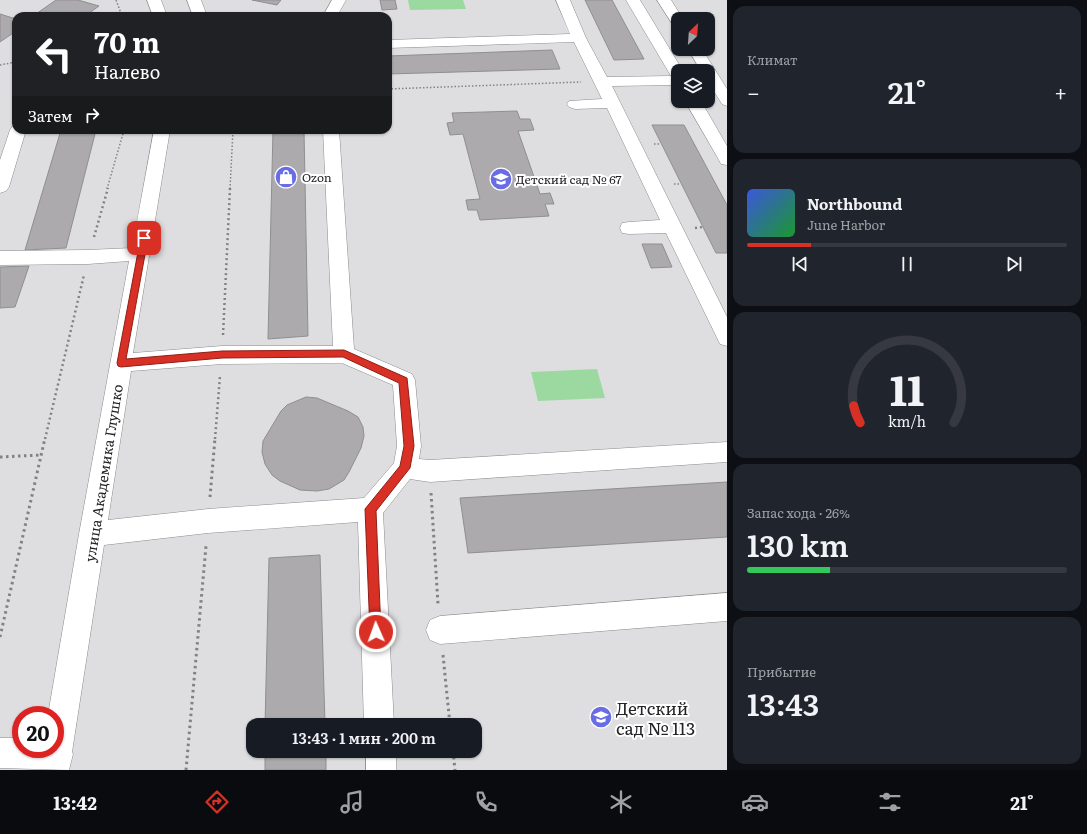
<!DOCTYPE html>
<html lang="ru">
<head>
<meta charset="utf-8">
<style>
  :root { --surface:#171b24; --page:#20242c; --text:#f1f3f6; --muted:#9ea1a6; --line:#363941; --accent:#d93025 }
  body { margin:0; font-family:Literata,serif; background:var(--page); color:var(--text); height:100vh; display:flex; flex-direction:column; font-size:15px; white-space:nowrap }
  * { box-sizing:border-box; margin:0 }
  p { font-size:13px; color:var(--muted) }
  .icon { flex:none; width:22px; height:22px; fill:none; stroke:currentColor; stroke-width:2; stroke-linecap:round; stroke-linejoin:round }
  .map { position:relative; flex:1; overflow:hidden }
  .sheet { display:flex; flex-direction:column; gap:6px; padding:6px; background:#0d0f14; width:360px }
  .sheet>* { flex:none }
  .guide { position:absolute; left:12px; top:12px; width:380px; height:122px; border-radius:12px; box-shadow:0 1px 3px #0004; background:#202124; color:#fff; overflow:hidden }
  .needle { width:26px; rotate:25deg }
  .fabs { position:absolute; left:671px; top:12px; display:grid; gap:8px }
  .fabs a { display:grid; place-items:center; width:44px; height:44px; border-radius:8px; background:var(--surface); box-shadow:0 1px 3px #0004; font-size:20px }
  .speed { position:absolute; left:12px; top:706px; display:flex; gap:8px; font-size:20px; font-weight:700; text-align:center }
  .speed>* { display:grid; place-content:center; width:52px; height:52px; border-radius:50%; background:var(--surface); box-shadow:0 1px 3px #0004; line-height:1 }
  .speed .limit { border:6px solid #d22; background:#fff; color:#111 }
  .pin { position:absolute; display:grid; place-items:center; width:34px; height:34px; color:#fff; margin:-17px; border-radius:8px; box-shadow:0 2px 6px #0006 }
  .me { position:absolute; width:44px; margin:-22px; rotate:358deg; stroke-linejoin:round; filter:drop-shadow(0 0 3px #0008) }
  .turn { display:flex; align-items:center; gap:14px; height:84px; padding:0 16px; font-size:18px }
  .turn .icon { width:52px; height:52px; stroke-width:2.5 }
  .turn b { display:block; font-size:28px; line-height:34px }
  .then { display:flex; align-items:center; height:38px; padding:0 16px; background:#0003; gap:8px; font-size:15px }
  .big { font-size:30px; font-weight:600; line-height:1.1 }
  .sheet .card { flex:1; display:flex; flex-direction:column; justify-content:center; gap:6px; min-width:0; padding:0 14px; border-radius:12px; background:var(--page) }
  .sheet .dial { align-items:center; gap:0 }
  .dial svg { height:104px; overflow:visible; fill:none; stroke:var(--line); stroke-width:7; stroke-linecap:round; text-anchor:middle }
  .dial text { fill:var(--text); stroke:none }
  .song { display:flex; align-items:center; gap:12px }
  .cover { width:48px; height:48px; border-radius:6px; background:linear-gradient(135deg,hsl(230 70% 55%),hsl(130 70% 35%)) }
  .played { height:4px; border-radius:2px; background:linear-gradient(90deg,var(--accent) 20%,var(--line) 20%) }
  .keys { display:flex; justify-content:space-around; direction:ltr }
  .heat { display:flex; justify-content:space-between; align-items:center; font-size:22px; direction:ltr }
  .charge { height:6px; border-radius:3px; background:linear-gradient(90deg,#34c759 26%,var(--line) 0) }
  .trip { position:absolute; left:246px; top:718px; width:236px; height:40px; border-radius:12px; background:var(--surface); box-shadow:0 1px 3px #0004; font-weight:600; line-height:40px; text-align:center }
  .tabs { display:flex; height:64px; justify-content:space-around; align-items:center; background:#090b0e; color:var(--muted) }
  .tabs .icon { width:28px; height:28px }
  .tabs .on { color:var(--accent) }
  .tabs b { font-size:18px; color:var(--text) }
  main { display:flex; flex:1; min-height:0 }
  .map>svg:first-child { display:block }
  .green { fill:#9bd9a0 }
  .building { fill:#acaaac; stroke:#8f8e90 }
  .lines { fill:none; stroke-linecap:round; stroke-linejoin:round }
  .minor-casing { stroke:#8a8b8d; stroke-width:1 }
  .path-far2 { stroke:#828285; stroke-width:1.5; stroke-dasharray:1.5 2; stroke-linecap:butt }
  .path-far1 { stroke:#828285; stroke-width:2.5; stroke-dasharray:2 3; stroke-linecap:butt }
  .path { stroke:#828285; stroke-width:3; stroke-dasharray:2.5 3.5; stroke-linecap:butt }
  .minor { fill:#fff; fill-rule:evenodd }
  .route { fill:#d93025; stroke:#8d1f18 }
  .labels { text-anchor:middle; dominant-baseline:central; stroke-width:4; stroke-linejoin:round; paint-order:stroke }
  .far-poi-label { font-size:12px; fill:#242426; stroke:#fff; text-anchor:start }
  .street-label { font-size:14px; fill:#242426; stroke:#fff }
  .near-poi-label { font-size:17px; fill:#242426; stroke:#fff; text-anchor:start }
</style>
</head>
<body>
<main>
<div class="map">
<svg width="727" height="770" viewBox="0 0 727 770">
  <rect width="100%" height="100%" fill="#dedee1"/>
  <!-- green -->
  <g class="green">
    <polygon points="408,0 463,0 466,9 410,10"/>
    <polygon points="597,369 605,398 538,401 531,372"/>
  </g>
  <!-- building -->
  <g class="building">
    <polygon points="56,0 78,0 99,6 85,16 33,16"/>
    <polygon points="252,0 281,0 277,5"/>
    <polygon points="380,0 395,0 397,9 382,10"/>
    <polygon points="585,0 612,0 644,59 614,60"/>
    <polygon points="0,14 16,19 16,31 0,42"/>
    <polygon points="552,50 560,69 388,74 388,56"/>
    <polygon points="517,111 520,119 530,119 534,130 518,131 540,194 550,193 554,204 545,204 549,216 480,220 477,210 468,210 466,200 480,199 463,134 450,135 447,123 454,122 452,113"/>
    <polygon points="652,125 684,125 727,205 727,253 716,253"/>
    <polygon points="61,130 96,130 66,248 25,250"/>
    <polygon points="273,130 304,130 308,336 268,339"/>
    <polygon points="642,244 662,244 672,267 651,268"/>
    <polygon points="29,266 15,307 0,308 0,267"/>
    <polygon points="306,397 317,398 348,411 358,417 363,427 364,436 361,448 349,472 344,480 329,489 317,491 300,490 280,481 272,475 265,464 262,452 263,441 281,411 287,405"/>
    <polygon points="727,482 727,537 468,553 460,498"/>
    <polygon points="320,555 325,725 265,725 269,558"/>
    <rect x="265" y="751" width="61" height="19"/>
  </g>
  <g class="lines">
    <!-- minor casing -->
    <g class="minor-casing">
      <g id="minor">
        <polygon points="147,0 161,0 167,16 153,16"/>
        <polygon points="187,0 201,0 207,16 193,16"/>
        <polygon points="332,0 346,0 337,16 323,16"/>
        <polygon points="556,0 570,0 586,38 607,77 671,76 626,0 640,0 683,71 678,71 678,85 612,86 727,317 727,346 720,344 666,233 629,234 622,233 620,228 622,223 629,222 660,220 607,108 575,109 569,107 567,104 569,101 602,99 574,42 388,48 388,40 570,34"/>
        <polygon points="657,0 671,0 683,19 678,19 678,26 673,25"/>
        <polygon points="688,49 702,49 727,89 727,106 722,104 708,82 708,71 701,71"/>
        <polygon points="685,101 701,101 727,146 727,165 721,164 719,160"/>
        <polygon points="16,126 16,130 26,130 9,187 6,191 0,193 0,160 10,130 12,127"/>
        <path d="M154,130H170L133,353L222,346H333L323,130H339L354,349L412,374L415,380L421,446L419,459L430,460L727,442V462L430,482L410,479L383,513L394,725H364L358,522L208,533L104,545L72,752L73,754L69,770L0,768V738H21V749H55V715H48L79,534L129,261L88,264L0,265V251L88,250L132,248ZM342,363L393,385L397,446L394,463L364,498L208,509L108,520L131,371L222,364Z"/>
        <polygon points="727,593 727,621 440,644 430,640 426,630 430,620 440,616"/>
        <rect x="366" y="751" width="30" height="19"/>
      </g>
    </g>
    <!-- path-far2 -->
    <g class="path-far2">
      <polyline points="116,0 122,16"/>
      <polyline points="0,65 16,62"/>
      <polyline points="388,89 581,82"/>
      <polyline points="654,144 661,144"/>
      <polyline points="674,184 681,184"/>
      <polyline points="107,189 124,130"/>
      <polyline points="230,189 233,130"/>
    </g>
    <!-- path-far1 -->
    <g class="path-far1">
      <polyline points="695,228 703,227"/>
      <polyline points="94,237 108,188"/>
      <polyline points="223,335 230,188"/>
      <polyline points="45,439 84,275"/>
      <polyline points="215,439 220,376"/>
    </g>
    <!-- path -->
    <g class="path">
      <polyline points="0,457 41,455"/>
      <polyline points="431,493 438,604"/>
      <polyline points="210,497 215,438"/>
      <polyline points="0,637 45,438"/>
      <polyline points="443,655 450,725"/>
      <polyline points="453,751 455,770"/>
      <polyline points="186,770 206,546"/>
    </g>
    <!-- minor -->
    <use href="#minor" class="minor"/>
  </g>
  <!-- route -->
  <polygon class="route" points="141,236 147,236 148,238 126,359 222,351 344,350 407,378 414,446 410,468 376,511 381,632 380,636 376,638 371,636 370,632 365,509 400,466 404,446 399,383 343,357 222,358 121,367 118,366 117,363"/>
  <!-- icons -->
  <defs>
    <g id="shop-disc" transform="scale(1.15)"><circle r="9.5" fill="#686ce5" stroke="#fff"/><path d="M-5-2.5h2.3a2.7 3.5 0 0 1 5.4 0H5L5.5 6h-11ZM-1.5-2.5h3a1.5 2.3 0 0 0-3 0Z" fill="#fff"/></g>
    <g id="school-disc" transform="scale(1.15)"><circle r="9.5" fill="#686ce5" stroke="#fff"/><path d="M0-5L7-2L0 1L-7-2ZM-4 1L0 2.5L4 1V4Q0 6-4 4Z" fill="#fff"/></g>
  </defs>
  <g fill-rule="evenodd">
    <use href="#shop-disc" x="286" y="177"/>
    <use href="#school-disc" x="501" y="179"/>
    <use href="#school-disc" x="601" y="717"/>
  </g>
  <g class="labels">
    <!-- far-poi labels -->
    <g class="far-poi-label">
      <text x="302" y="177">Ozon</text>
      <text x="516" y="179">Детский сад № 67</text>
    </g>
    <!-- street labels -->
    <g class="street-label">
      <text transform="translate(103 473) rotate(-81)">улица Академика Глушко</text>
    </g>
    <!-- near-poi labels -->
    <g class="near-poi-label">
      <text x="616" y="707">Детский<tspan x="616" dy="20">сад № 113</tspan></text>
    </g>
  </g>
</svg>
<div class="fabs">
<a><svg class="needle" viewBox="-14 -14 28 28"><path d="M0-13l5 13h-10z" fill="#e53935"/><path d="M0 13l5-13h-10z" fill="#9ea1a6"/></svg></a>
<a><svg class="icon" aria-label="layers" viewBox="0 0 24 24"><path d="M12 4l9 5-9 5-9-5zM3 14l9 5 9-5"/></svg></a>
</div>
<div class="speed"><div class="limit">20</div></div>
<div class="pin" style="left:144px;top:238px;background:#d93025"><svg class="icon" aria-label="arrive" viewBox="0 0 24 24"><path d="M6 21V4h12l-3 4 3 4H6"/></svg></div>
<svg class="me" style="left:376px;top:632px" viewBox="-20 -20 40 40"><circle r="17" fill="#d93025" stroke="#fff" stroke-width="3"/><path d="M0-11L8 9 0 5-8 9z" fill="#fff"/></svg>
<div class="trip">13:43 · 1 мин · 200 m</div>
<div class="guide">
<div class="turn"><svg class="icon" aria-label="left" viewBox="0 0 24 24"><path d="M17 20v-9H6M10 6l-5 5 5 5"/></svg><div><b>70 m</b>Налево</div></div>
<div class="then">Затем<svg class="icon" aria-label="right" viewBox="0 0 24 24"><path d="M7 20v-9h11M14 6l5 5-5 5"/></svg></div>
</div>
</div>
<section class="sheet">
<div class="card"><p>Климат</p>
<div class="heat"><a>−</a><b class="big">21°</b><a>+</a></div>
</div>
<div class="card">
<div class="song"><i class="cover"></i><div><b>Northbound</b><p>June Harbor</p></div></div>
<div class="played"></div>
<div class="keys"><svg class="icon" aria-label="previous" viewBox="0 0 24 24"><path d="M18 5L8 12l10 7zM5 5v14"/></svg><svg class="icon" aria-label="pause" viewBox="0 0 24 24"><path d="M8 5v14M16 5v14"/></svg><svg class="icon" aria-label="next" viewBox="0 0 24 24"><path d="M6 5l10 7-10 7zM19 5v14"/></svg></div>
</div>
<div class="card dial"><svg viewBox="0 0 100 80">
<path d="M14 69A42 42 0 1 1 86 69"/>
<path d="M14 69A42 42 0 0 1 9 56" stroke="#d93025"/>
<text x="50" y="56" font-size="32" font-weight="700">11</text>
<text x="50" y="72" font-size="11">km/h</text>
</svg></div>
<div class="card"><p>Запас хода · 26%</p><b class="big">130 km</b><div class="charge"></div></div>
<div class="card"><p>Прибытие</p><b class="big">13:43</b></div>
</section>
</main>
<nav class="tabs">
<b>13:42</b>
<svg class="icon on" aria-label="directions" viewBox="0 0 24 24"><path d="M12 3l9 9-9 9-9-9zM9 14v-3h6M13 9l2 2-2 2"/></svg>
<svg class="icon" aria-label="music" viewBox="0 0 24 24"><path d="M9 18V5l10-2v13"/><circle cx="6" cy="18" r="3"/><circle cx="16" cy="16" r="3"/></svg>
<svg class="icon" aria-label="phone" viewBox="0 0 24 24"><path d="M5 4h4l2 5-3 2q2 4 5 5l2-3 5 2v4C11 20 4 13 5 4z"/></svg>
<svg class="icon" aria-label="climate" viewBox="0 0 24 24"><path d="M12 3v18M4 7l16 10M4 17L20 7"/></svg>
<svg class="icon" aria-label="car" viewBox="0 0 24 24"><path d="M5 17H2v-5l4-1 3-4h7l3 4 3 1v5h-3M9 17h6M6 11h13"/><circle cx="7" cy="17" r="2"/><circle cx="17" cy="17" r="2"/></svg>
<svg class="icon" aria-label="filters" viewBox="0 0 24 24"><path d="M4 7h16M4 17h16"/><circle cx="9" cy="7" r="2"/><circle cx="15" cy="17" r="2"/></svg>
<b>21°</b>
</nav>
</body>
</html>
